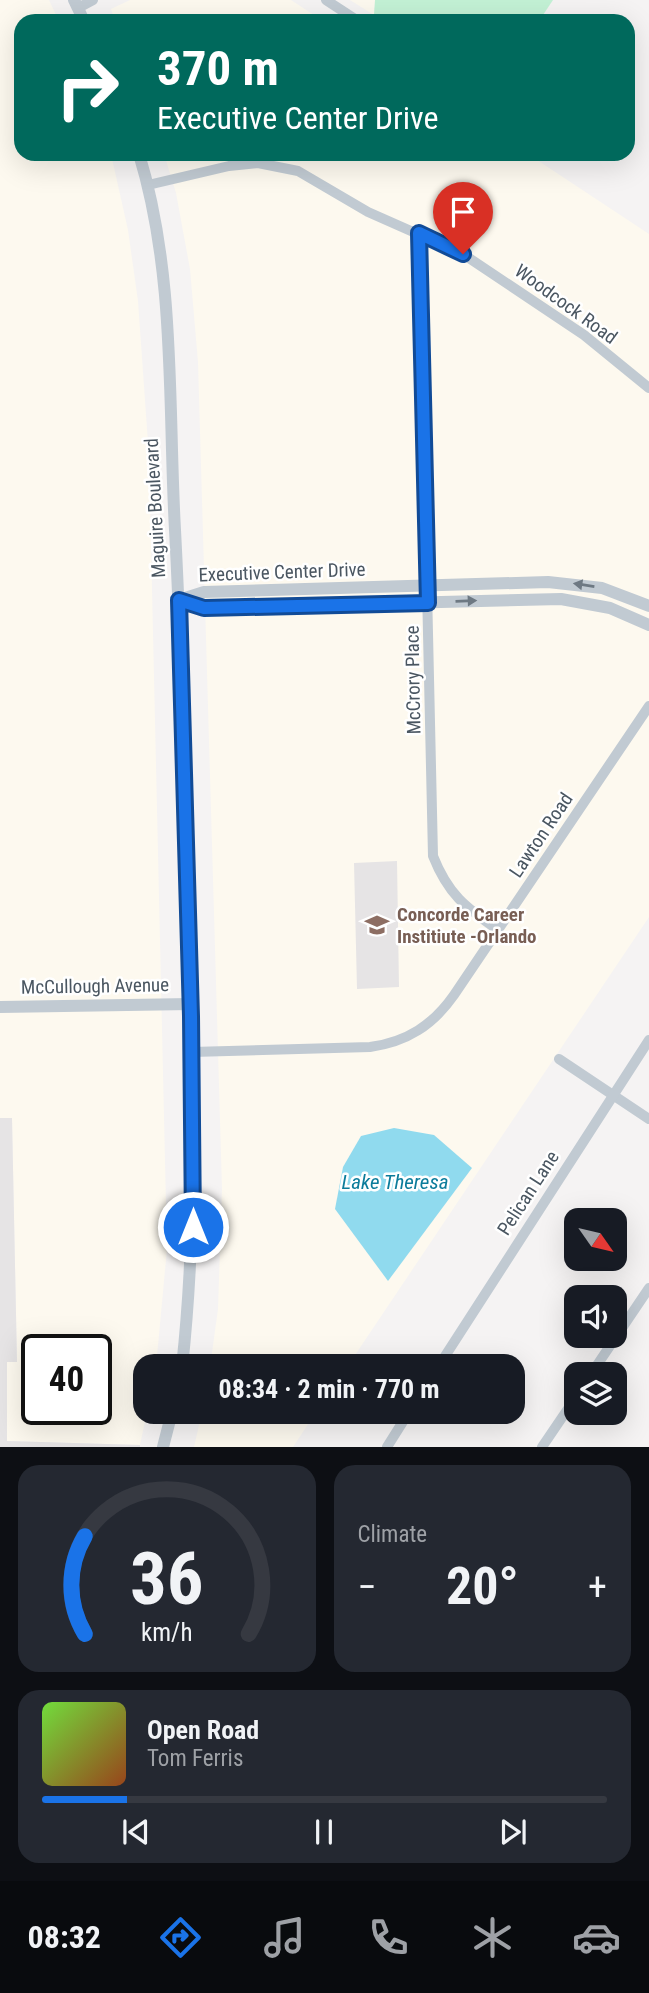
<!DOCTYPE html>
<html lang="en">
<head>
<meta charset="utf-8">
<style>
  :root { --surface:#171b24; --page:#242831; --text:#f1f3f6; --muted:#9ea1a6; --line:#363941; --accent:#1a73e8 }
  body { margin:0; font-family:"Roboto Condensed",sans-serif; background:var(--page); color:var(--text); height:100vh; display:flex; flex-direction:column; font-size:26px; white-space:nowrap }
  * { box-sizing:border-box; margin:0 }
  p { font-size:23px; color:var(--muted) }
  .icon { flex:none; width:38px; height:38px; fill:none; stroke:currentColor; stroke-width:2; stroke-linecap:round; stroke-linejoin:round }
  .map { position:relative; height:1447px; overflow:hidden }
  .drawer { display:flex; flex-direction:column; gap:18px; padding:18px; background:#0d0f14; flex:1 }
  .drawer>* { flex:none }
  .top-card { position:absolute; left:14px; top:14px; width:621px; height:147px; border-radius:21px; box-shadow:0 7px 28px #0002; background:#00695c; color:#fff; overflow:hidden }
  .needle { width:46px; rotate:124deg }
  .controls { position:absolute; left:564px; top:1208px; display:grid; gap:14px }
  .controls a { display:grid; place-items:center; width:63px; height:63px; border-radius:14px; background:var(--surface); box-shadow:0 7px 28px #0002; font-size:35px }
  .speed { position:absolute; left:21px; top:1334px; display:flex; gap:14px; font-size:35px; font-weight:700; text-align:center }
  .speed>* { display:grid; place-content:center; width:91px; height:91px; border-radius:50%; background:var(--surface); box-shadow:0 7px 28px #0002; line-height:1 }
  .speed .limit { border:4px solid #111; border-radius:10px; background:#fff; color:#111 }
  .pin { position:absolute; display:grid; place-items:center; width:60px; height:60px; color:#fff; margin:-72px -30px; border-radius:50% 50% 50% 0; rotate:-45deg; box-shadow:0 0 7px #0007 }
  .pin .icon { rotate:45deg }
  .me { position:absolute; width:77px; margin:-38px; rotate:0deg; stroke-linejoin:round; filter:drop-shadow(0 0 5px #0008) }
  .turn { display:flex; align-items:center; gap:24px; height:147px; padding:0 28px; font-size:32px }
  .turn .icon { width:91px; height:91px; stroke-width:2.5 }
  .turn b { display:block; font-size:49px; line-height:60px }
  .big { font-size:52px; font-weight:700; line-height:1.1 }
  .drawer .tile { flex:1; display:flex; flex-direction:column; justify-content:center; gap:10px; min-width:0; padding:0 24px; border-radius:21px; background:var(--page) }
  .drawer .dial { align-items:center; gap:0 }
  .dial svg { height:182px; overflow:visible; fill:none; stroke:var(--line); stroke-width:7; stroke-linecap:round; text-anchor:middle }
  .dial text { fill:var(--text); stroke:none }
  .song { display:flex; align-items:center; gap:21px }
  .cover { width:84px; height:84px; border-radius:10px; background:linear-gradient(135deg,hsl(100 70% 55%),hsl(20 70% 35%)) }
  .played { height:7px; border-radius:4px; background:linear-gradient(90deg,var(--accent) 15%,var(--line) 15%) }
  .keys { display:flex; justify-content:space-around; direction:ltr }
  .heat { display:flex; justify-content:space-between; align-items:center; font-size:38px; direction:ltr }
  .drawer .tiles { flex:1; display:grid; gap:18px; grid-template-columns:1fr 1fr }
  .tile:last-child { grid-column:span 2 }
  .trip { position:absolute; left:133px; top:1354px; width:392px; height:70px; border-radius:21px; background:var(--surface); box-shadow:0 7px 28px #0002; font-weight:700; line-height:70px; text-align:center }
  .tabs { display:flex; height:112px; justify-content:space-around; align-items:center; background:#090b0e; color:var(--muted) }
  .tabs .icon { width:49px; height:49px }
  .tabs .on { color:var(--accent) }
  .tabs b { font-size:32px; color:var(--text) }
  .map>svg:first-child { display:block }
  .commercial { fill:#fdf9ef; fill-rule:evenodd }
  .education { fill:#e6e4e5 }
  .green { fill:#c3f1d5 }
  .water { fill:#90daee }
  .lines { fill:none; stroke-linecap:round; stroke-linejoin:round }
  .minor { stroke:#c1cad2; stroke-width:10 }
  .tertiary { stroke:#c1cad2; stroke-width:12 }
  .oneway { fill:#6e7983 }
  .route-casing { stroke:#114b97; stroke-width:18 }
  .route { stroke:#1a73e8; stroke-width:12 }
  .labels { text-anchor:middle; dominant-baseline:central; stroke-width:5; stroke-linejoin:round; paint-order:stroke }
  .street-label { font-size:19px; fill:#4a5661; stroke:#fff }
  .education-label { font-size:19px; font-weight:bold; fill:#785e54; stroke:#fff; text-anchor:start }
  .water-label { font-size:21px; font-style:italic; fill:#0c7c9b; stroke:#fff }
</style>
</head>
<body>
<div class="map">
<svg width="649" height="1447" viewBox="0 0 649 1447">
  <rect width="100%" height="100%" fill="#f5f3f3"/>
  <!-- commercial -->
  <g class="commercial">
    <path d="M0,0H49L59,21H21V154H111L128,230L138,301L149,457L167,1249L156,1367H145L147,1412L140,1445L7,1441V1361H17L12,1119L0,1118ZM37,1349H96V1409H37Z"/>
    <polygon points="130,0 291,0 323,21 115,21 111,9"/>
    <polygon points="350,0 375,0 374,15"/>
    <polygon points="164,154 528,154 649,234 649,917 347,1367 210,1367 218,1309 222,1189 198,362 190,269 176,193"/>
    <polygon points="202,1412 316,1412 293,1447 194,1447"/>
  </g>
  <!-- education -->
  <g class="education">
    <polygon points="397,861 399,987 357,989 354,863"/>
    <polygon points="0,1118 12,1118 17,1362 7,1362 7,1441 140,1445 140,1447 0,1447"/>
  </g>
  <!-- green -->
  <polygon class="green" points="375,0 553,0 539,21 382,21 374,15"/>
  <!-- water -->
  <polygon class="water" points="394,1128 434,1135 472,1168 388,1281 335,1209 343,1167 361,1136"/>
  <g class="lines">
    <!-- minor -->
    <g class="minor">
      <polyline points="326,0 358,21"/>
      <polyline points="78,8 93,0"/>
      <polyline points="148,185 229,166 258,163 298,171 368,212 463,254 584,335 649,388"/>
      <path d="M419,233L433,856C448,894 465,907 498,930"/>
      <path d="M192,1052L370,1047C407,1042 433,1025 454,995L649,706"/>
      <polyline points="559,1059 649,1119"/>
      <polyline points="438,1367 649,1040"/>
      <polyline points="591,1374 649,1288"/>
      <polyline points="387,1447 409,1412"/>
      <polyline points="542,1447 576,1397"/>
    </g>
    <!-- tertiary -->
    <g class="tertiary">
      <polyline points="74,0 84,21"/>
      <path d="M139,154C176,275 168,405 175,530C182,662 185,795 189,927C193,1074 198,1221 182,1367"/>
      <polyline points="179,600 204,608 561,599 610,608 649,625"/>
      <polyline points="179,600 204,592 548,582 602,588 649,606"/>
      <polyline points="0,1007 191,1004"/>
      <polyline points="163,1447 172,1412"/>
    </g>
  </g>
  <!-- one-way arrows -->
  <defs><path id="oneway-solid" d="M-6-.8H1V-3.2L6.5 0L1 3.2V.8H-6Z" transform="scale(1.75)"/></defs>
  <g class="oneway">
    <use href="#oneway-solid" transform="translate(584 585) rotate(-171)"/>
    <use href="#oneway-solid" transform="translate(466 601) rotate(-2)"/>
  </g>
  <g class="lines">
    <!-- route casing -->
    <g class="route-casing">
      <polyline id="route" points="193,1227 191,1016 179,600 204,608 428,603 419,233 463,254"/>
    </g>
    <!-- route -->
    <use href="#route" class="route"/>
  </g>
  <!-- icons -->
  <defs>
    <g id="university-bare" transform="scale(1.89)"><path d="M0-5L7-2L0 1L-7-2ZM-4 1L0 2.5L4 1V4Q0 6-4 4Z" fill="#8d6e63" stroke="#fff" stroke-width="2.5" paint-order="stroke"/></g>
  </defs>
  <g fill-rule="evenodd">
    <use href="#university-bare" x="377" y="925"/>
  </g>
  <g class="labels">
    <!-- street labels -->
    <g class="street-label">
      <text transform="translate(566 304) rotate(36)">Woodcock Road</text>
      <text transform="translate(155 508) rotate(-93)">Maguire Boulevard</text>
      <text transform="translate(282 572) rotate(-2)">Executive Center Drive</text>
      <text transform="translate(413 680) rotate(-91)">McCrory Place</text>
      <text transform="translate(541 835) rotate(-56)">Lawton Road</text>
      <text transform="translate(95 986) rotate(-1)">McCullough Avenue</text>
      <text transform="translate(528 1193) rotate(-57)">Pelican Lane</text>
    </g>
    <!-- education labels -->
    <g class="education-label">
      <text x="397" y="914">Concorde Career<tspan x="397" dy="22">Institiute -Orlando</tspan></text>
    </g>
    <!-- water labels -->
    <g class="water-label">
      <text x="395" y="1182">Lake Theresa</text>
    </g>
  </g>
</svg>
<div class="controls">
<a><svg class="needle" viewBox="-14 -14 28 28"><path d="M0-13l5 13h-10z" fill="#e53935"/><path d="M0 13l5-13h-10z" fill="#9ea1a6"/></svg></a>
<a><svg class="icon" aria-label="sound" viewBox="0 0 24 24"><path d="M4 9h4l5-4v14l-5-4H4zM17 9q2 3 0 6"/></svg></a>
<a><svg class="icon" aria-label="layers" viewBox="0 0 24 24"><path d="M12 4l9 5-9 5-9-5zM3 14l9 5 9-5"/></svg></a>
</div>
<div class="speed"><div class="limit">40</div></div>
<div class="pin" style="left:463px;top:254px;background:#d93025"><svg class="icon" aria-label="arrive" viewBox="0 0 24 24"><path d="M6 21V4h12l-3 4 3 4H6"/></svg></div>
<svg class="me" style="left:193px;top:1227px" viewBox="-20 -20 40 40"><circle r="17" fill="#1a73e8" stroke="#fff" stroke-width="3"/><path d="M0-11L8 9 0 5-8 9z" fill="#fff"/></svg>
<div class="trip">08:34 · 2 min · 770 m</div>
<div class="top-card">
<div class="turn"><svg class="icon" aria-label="right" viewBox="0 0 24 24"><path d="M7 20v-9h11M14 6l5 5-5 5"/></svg><div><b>370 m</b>Executive Center Drive</div></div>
</div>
</div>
<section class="drawer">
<div class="tiles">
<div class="tile dial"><svg viewBox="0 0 100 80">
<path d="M14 69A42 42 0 1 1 86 69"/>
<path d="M14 69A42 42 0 0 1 14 26" stroke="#1a73e8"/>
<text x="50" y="56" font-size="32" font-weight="700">36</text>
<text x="50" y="72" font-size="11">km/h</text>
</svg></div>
<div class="tile"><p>Climate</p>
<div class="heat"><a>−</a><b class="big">20°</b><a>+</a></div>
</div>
<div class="tile">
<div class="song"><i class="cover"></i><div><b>Open Road</b><p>Tom Ferris</p></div></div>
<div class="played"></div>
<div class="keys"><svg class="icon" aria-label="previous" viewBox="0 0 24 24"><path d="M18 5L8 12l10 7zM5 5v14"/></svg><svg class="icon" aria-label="pause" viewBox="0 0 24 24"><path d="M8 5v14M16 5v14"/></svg><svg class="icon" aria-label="next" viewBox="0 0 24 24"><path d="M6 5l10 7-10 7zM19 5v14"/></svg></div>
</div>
</div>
</section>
<nav class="tabs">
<b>08:32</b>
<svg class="icon on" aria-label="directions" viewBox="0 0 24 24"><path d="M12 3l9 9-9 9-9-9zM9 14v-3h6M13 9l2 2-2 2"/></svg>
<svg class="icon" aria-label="music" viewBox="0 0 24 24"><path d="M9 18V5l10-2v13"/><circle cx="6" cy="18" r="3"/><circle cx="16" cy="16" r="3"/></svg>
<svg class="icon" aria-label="phone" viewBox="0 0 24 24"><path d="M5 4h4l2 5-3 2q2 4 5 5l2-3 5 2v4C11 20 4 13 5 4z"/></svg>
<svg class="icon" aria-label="climate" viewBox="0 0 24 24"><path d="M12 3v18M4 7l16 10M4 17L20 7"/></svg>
<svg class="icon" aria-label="car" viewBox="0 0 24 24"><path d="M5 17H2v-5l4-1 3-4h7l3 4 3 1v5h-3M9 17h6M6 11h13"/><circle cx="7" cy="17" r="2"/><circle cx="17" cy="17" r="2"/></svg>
</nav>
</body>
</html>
